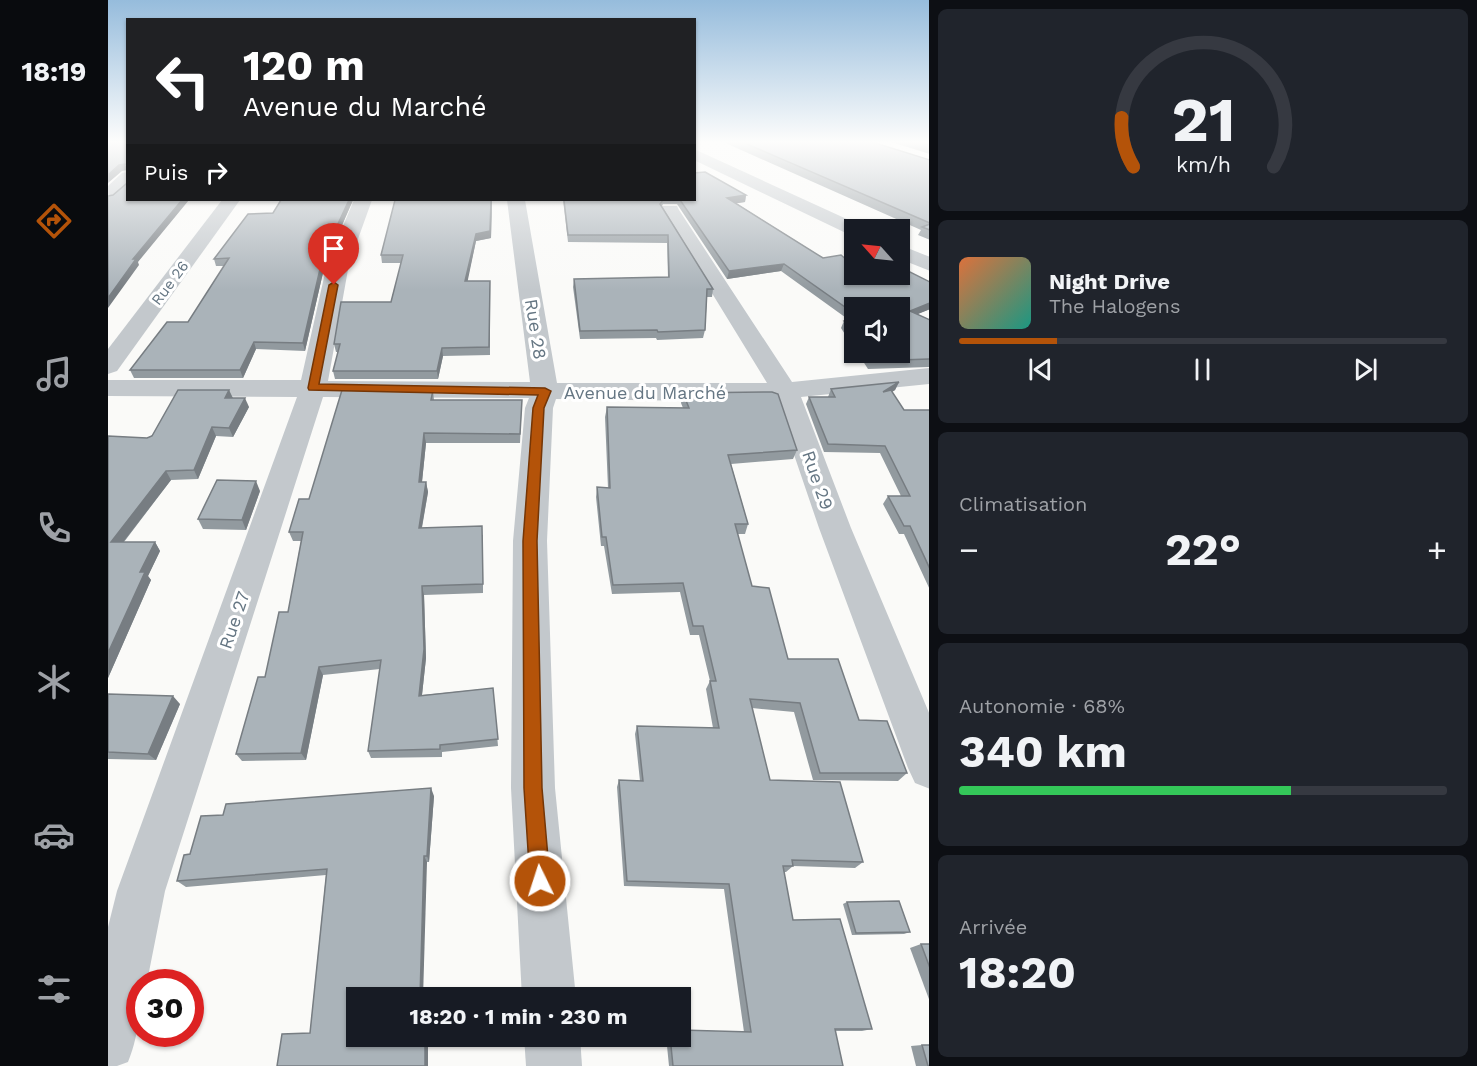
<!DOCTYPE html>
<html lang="fr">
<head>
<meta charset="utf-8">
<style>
  :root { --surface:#171b24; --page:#20242c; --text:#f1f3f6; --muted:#9ea1a6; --line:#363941; --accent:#b45309 }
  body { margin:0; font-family:"Work Sans",sans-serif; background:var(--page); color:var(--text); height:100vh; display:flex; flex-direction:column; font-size:22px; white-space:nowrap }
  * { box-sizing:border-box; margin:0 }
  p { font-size:20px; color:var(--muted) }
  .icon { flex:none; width:33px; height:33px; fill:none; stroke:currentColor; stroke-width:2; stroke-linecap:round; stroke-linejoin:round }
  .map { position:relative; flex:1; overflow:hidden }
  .sheet { display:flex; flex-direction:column; gap:9px; padding:9px; background:#0d0f14; width:548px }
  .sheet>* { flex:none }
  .top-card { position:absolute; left:18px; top:18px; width:570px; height:183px; border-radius:0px; box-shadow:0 2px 4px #0004; background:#202124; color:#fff; overflow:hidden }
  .needle { width:39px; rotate:297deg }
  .buttons { position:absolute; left:736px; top:219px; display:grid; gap:12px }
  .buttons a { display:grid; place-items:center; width:66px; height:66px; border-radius:0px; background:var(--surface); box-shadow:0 2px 4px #0004; font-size:30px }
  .speed { position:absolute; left:18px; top:969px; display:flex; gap:12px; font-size:30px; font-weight:700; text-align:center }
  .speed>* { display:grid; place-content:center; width:78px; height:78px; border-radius:50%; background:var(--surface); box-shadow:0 2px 4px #0004; line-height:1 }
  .speed .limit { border:9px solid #d22; background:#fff; color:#111 }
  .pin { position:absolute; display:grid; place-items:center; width:51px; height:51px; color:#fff; margin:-62px -26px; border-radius:50% 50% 50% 0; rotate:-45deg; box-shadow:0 0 6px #0007 }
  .pin .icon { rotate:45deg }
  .me { position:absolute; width:66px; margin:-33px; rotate:356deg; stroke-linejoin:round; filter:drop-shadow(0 0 4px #0008) }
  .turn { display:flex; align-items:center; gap:21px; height:126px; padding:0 18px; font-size:27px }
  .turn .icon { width:78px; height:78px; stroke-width:2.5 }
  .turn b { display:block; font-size:42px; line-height:51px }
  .then { display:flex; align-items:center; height:57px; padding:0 18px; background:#0003; gap:12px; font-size:22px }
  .big { font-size:45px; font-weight:700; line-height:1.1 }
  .sheet .card { flex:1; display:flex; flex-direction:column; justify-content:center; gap:9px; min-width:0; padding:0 21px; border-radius:9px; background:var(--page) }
  .sheet .dial { align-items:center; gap:0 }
  .dial svg { height:156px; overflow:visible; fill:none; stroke:var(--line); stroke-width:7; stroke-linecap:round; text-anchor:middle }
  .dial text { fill:var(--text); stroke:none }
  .song { display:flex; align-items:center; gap:18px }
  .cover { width:72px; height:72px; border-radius:9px; background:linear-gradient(135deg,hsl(20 70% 55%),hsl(170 70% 35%)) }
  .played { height:6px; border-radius:3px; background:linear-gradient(90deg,var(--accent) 20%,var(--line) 20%) }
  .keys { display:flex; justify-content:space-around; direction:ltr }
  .heat { display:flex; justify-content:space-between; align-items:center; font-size:33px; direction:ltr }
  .charge { height:9px; border-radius:4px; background:linear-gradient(90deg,#34c759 68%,var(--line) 0) }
  .trip { position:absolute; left:238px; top:987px; width:345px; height:60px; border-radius:0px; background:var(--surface); box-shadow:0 2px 4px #0004; font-weight:700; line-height:60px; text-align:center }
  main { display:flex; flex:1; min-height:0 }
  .dock { display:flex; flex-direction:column; width:108px; justify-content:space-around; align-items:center; background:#090b0e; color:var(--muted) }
  .dock .icon { width:42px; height:42px }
  .dock .on { color:var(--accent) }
  .dock b { font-size:27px; color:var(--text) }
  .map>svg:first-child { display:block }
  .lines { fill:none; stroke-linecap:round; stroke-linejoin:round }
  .minor { fill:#c3c8cc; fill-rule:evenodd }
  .wall { fill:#929a9f }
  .shaded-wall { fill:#777d82 }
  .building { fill:#aab3b9; stroke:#777d82; stroke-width:1.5 }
  .route { fill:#b45309; stroke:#753606; stroke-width:1.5 }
  .labels { text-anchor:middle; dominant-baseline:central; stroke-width:6; stroke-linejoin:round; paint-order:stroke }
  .far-street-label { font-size:15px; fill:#657683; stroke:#fff }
  .street-label { font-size:18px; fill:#657683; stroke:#fff }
</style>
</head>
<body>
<main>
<nav class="dock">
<b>18:19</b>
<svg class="icon on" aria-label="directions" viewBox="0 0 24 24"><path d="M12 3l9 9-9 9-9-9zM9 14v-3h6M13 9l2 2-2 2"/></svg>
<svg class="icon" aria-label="music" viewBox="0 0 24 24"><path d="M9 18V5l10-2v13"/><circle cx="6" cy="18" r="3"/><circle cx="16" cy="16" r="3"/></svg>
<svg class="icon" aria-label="phone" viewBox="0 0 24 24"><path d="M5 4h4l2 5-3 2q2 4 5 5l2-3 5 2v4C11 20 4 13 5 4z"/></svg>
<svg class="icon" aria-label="climate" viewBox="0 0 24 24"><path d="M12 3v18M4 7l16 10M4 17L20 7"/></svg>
<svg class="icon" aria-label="car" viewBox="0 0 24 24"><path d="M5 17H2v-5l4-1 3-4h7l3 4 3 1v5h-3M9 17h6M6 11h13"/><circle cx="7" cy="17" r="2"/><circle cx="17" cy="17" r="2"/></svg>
<svg class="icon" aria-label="filters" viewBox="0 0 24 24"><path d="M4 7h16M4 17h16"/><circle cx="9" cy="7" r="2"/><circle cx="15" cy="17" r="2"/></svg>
</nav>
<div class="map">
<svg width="822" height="1066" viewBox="0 0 822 1066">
  <rect width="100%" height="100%" fill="#fafaf8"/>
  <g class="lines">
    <!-- minor -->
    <g class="minor">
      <polygon points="586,149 754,226 756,230 747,230 747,236 740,234 586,160"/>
      <polygon points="20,172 20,187 6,199 0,200 0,186 14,173"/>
      <polygon points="114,200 132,200 9,371 0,374 0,349"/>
      <path d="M246,200H264L241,264L220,381L422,382L399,200H417L449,383H659L553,210L555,206H569L571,210L684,382L822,368V384L693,397L743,528L822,715V789L807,783L800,768L711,528L667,399L595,401L448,399L445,408L439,541L447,788L468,998H414L403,788L405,541L417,408L421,398L215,397L57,891L39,982H32C32,1011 31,1035 20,1062L9,1066H0V927L9,891L189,397L0,396V380H193L219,264Z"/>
      <polygon points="792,245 822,257 822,271 792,259"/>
      <polygon points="416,1036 472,1036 474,1066 418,1066"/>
    </g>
  </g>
  <!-- wall -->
  <g class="wall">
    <polygon points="613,141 761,141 822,160 822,240 810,235 813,230"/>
    <polygon points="780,141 822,141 822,154"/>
    <polygon points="638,195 637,202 628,203 715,258 747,274 822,282 822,309 809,314 822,320 822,367 760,369 749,352 792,352 747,308 747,350 733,328 736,321 741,320 673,271 619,279 569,204 555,204 554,206 605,289 604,297 599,297 597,330 595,338 549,340 548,338 472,339 465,287 466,279 560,277 559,243 460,242 455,200 586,200"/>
    <polygon points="173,200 245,200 217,264 197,351 148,349 135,378 26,378 22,370 80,322 116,266 108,266 106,259 165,213"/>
    <polygon points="287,200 390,200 390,201 384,201 383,238 368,241 359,281 382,281 382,355 335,356 330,379 227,379 225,371 230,352 228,352 226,344 283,302 293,263 274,263 273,255"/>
    <polygon points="791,382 787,390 784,392 796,410 822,410 822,590 796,534 791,534 775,504 780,496 793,496 772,453 716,452 698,404 701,397 720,397 723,389"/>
    <polygon points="121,390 125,398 141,407 125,437 108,436 90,479 63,480 16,542 47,542 52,551 40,576 43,580 0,678 0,436 39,438"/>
    <polygon points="325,390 326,400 414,400 412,443 318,443 314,482 318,482 320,492 314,528 375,535 375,593 316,595 318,658 314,695 385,688 390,746 334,752 334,757 263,758 260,751 272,669 215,675 198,760 134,761 128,754 157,677 180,612 193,541 185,541 181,532 201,499"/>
    <polygon points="575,393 689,450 685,459 623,464 640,524 637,534 629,534 644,586 680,659 751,720 799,773 790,781 705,780 686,712 644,708 662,780 755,862 747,868 685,866 678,872 676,872 685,920 764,1029 754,1031 727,1031 735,1066 561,1066 558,1036 573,1036 636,1032 616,889 516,886 509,787 511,780 532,781 527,734 529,726 605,728 598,689 602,681 591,635 582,635 572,592 504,594 496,546 493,546 488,497 489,487 500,488 497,417 499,407 575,408 573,403"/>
    <polygon points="152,491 138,530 95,529 90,519"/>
    <polygon points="0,694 72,704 48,760 0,759"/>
    <polygon points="326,796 321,862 319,862 249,1036 320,1036 320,1066 169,1066 202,1033 218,875 78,887 69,881 82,854 115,815"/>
    <polygon points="739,902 802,932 796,934 744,935 735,904"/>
    <polygon points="813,944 822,944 822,1002 802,948"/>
    <polygon points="814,1045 822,1066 808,1066 803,1046"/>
  </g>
  <!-- shaded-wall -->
  <g class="shaded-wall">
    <polygon points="17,164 20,170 14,171 0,183 0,175 11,165"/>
    <polygon points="638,195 637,202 618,205 619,198"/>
    <polygon points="74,200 81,200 30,262 31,265 0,308 0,298 25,259"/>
    <polygon points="241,200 245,200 217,264 197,351 195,343 215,256"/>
    <polygon points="384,200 383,238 368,241 358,289 357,281 368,234"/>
    <polygon points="676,264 673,271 619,279 621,271"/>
    <polygon points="822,303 822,309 798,319 802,311"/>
    <polygon points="146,342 148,349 135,378 132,370"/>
    <polygon points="334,348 335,356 330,379 329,371"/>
    <polygon points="791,382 787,390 771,400 775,392"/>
    <polygon points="121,390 125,399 117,398"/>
    <polygon points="137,398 141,407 125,437 121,428"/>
    <polygon points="104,427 108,436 90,479 86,470"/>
    <polygon points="316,433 318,443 313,491 311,482"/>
    <polygon points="58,471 63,480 9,550 3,542"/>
    <polygon points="148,481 152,491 138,530 134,520"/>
    <polygon points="318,482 320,492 312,537 311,528"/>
    <polygon points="47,542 52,551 40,576 43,580 0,678 0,653 32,572"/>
    <polygon points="314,586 316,595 318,658 313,704 311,696"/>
    <polygon points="211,667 215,675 198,760 193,753"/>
    <polygon points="65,696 72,704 48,760 40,754"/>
    <polygon points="323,788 326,796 321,862 319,856"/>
    <polygon points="316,856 319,862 315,998 312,998"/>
    <rect x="317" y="1036" width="3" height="30"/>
  </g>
  <!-- building -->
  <g class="building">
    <polygon points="0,141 20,141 20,166 17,164 11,165 0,175"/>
    <polygon points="632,141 761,141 822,160 822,223"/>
    <polygon points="807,141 822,141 822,145"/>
    <polygon points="597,172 638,195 619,198 715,258 733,255 747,267 747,274 792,274 792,267 822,282 822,303 802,311 822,320 822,359 763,361 758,352 792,352 792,308 747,308 747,314 676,264 621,271 572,200 586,200 586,173"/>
    <polygon points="20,175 20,200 74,200 25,259 28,259 0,298 0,196 5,195 19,183"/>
    <polygon points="173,200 241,200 215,256 195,343 146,342 132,370 22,370 59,322 80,322 121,258 106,259 140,214 165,213"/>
    <polygon points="287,200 383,200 382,231 368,234 357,281 382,281 381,347 334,348 329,371 225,371 232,344 226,344 233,302 283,302 295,255 273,255"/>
    <polygon points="456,200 555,200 552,204 605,289 599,289 597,330 550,332 549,330 472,331 466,279 561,277 560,235 460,235"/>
    <polygon points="822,224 822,230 814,227"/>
    <polygon points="747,319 747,337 736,321"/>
    <polygon points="791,382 775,392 783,390 796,410 822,410 822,569 802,526 796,526 780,496 802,496 777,446 720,444 701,397 727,397 723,389"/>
    <polygon points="70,390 121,390 117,398 137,398 121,428 104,427 86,470 58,471 3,542 47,542 32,572 37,572 0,653 0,436 39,438 44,436"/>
    <polygon points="234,390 325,390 323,400 414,400 412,434 316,433 311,482 318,482 311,528 374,526 375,584 314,586 316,649 311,696 385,688 390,739 332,745 332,749 260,751 273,660 211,667 193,753 128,754 150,677 157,677 171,612 180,612 195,532 181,532 191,499 201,499"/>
    <polygon points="664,392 670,394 689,450 620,455 640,524 627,524 644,586 661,588 680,659 730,659 751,720 779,721 799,773 712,773 692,703 642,699 662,780 732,782 755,862 684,860 685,866 675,866 685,920 732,919 764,1029 727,1029 735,1066 565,1066 562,1036 573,1036 573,1030 643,1032 621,884 519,881 511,780 535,781 529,726 611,728 602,681 608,681 595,626 585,626 575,583 505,585 498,537 494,537 489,487 502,488 499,407 581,408 575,393"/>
    <polygon points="109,480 148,481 134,520 90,519"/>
    <polygon points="0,694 65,696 40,754 0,752"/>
    <polygon points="323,788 319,856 316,856 312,998 249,998 249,1036 317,1036 317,1066 169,1066 174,1034 202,1033 219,869 69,881 76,855 82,854 93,816 115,815 118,804"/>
    <polygon points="791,901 802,932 748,933 739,902"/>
    <polygon points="813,944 822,944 822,968"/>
    <polygon points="814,1045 822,1045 822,1066 820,1066"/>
  </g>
  <!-- sky -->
  <linearGradient id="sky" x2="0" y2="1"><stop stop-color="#96bcdc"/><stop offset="0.49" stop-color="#fdfdfc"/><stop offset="1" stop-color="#fdfdfc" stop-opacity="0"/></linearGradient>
  <rect width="822" height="290" fill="url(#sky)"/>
  <!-- route -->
  <polygon class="route" points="226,282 230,285 211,384 437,388 443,391 436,408 429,541 434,788 442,881 439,888 432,891 425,888 422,881 416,788 415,541 425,408 430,395 201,390 200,388 221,285"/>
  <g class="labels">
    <!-- far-street labels -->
    <g class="far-street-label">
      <text transform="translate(62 283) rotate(-53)">Rue 26</text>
    </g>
    <!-- street labels -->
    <g class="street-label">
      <text transform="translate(428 329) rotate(81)">Rue 28</text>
      <text x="537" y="392">Avenue du Marché</text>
      <text transform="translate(710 480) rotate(71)">Rue 29</text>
      <text transform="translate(126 620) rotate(-71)">Rue 27</text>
    </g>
  </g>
</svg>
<div class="buttons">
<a><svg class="needle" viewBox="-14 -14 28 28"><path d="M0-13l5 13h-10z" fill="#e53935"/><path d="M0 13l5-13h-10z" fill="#9ea1a6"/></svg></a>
<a><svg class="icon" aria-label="sound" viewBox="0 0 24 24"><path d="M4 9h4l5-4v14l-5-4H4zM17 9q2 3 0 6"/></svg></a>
</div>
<div class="speed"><div class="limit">30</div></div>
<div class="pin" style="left:226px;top:285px;background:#d93025"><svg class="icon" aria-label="arrive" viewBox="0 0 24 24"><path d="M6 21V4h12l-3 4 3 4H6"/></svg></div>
<svg class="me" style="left:432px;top:881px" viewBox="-20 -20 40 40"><circle r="17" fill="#b45309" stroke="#fff" stroke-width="3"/><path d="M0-11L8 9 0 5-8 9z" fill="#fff"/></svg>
<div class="trip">18:20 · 1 min · 230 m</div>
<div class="top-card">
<div class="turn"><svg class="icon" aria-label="left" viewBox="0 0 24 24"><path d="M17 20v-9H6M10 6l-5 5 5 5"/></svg><div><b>120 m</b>Avenue du Marché</div></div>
<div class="then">Puis<svg class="icon" aria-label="right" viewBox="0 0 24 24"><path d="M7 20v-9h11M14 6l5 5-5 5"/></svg></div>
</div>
</div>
<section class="sheet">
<div class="card dial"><svg viewBox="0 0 100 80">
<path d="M14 69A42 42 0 1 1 86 69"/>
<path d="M14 69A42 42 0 0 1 8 44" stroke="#b45309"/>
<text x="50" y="56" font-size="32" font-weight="700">21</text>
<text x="50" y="72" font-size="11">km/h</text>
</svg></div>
<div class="card">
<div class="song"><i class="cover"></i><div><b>Night Drive</b><p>The Halogens</p></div></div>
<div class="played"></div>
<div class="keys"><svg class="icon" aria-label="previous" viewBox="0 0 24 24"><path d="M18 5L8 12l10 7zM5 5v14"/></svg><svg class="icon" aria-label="pause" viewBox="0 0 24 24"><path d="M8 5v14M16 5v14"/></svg><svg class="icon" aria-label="next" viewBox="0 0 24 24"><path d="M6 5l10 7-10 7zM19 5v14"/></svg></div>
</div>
<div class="card"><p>Climatisation</p>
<div class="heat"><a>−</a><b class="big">22°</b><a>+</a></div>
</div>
<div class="card"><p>Autonomie · 68%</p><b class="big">340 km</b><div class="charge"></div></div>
<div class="card"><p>Arrivée</p><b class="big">18:20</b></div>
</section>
</main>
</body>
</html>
